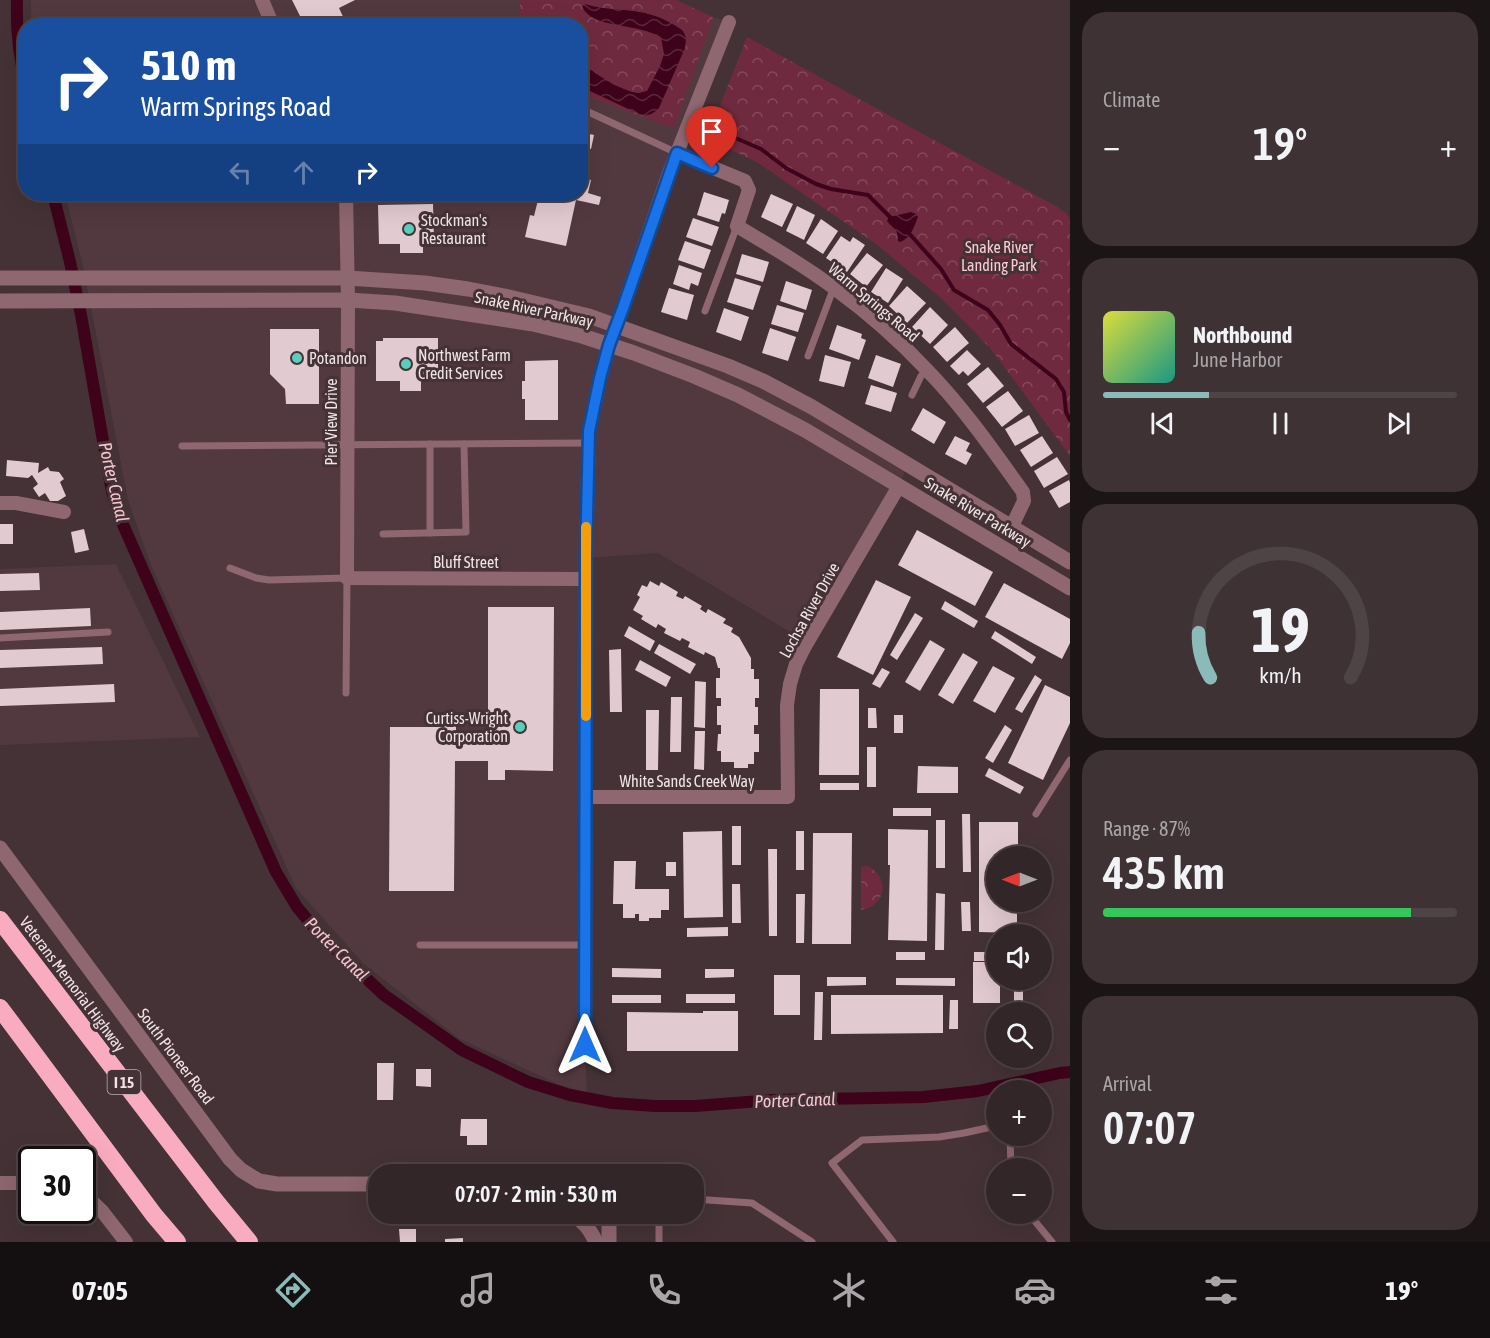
<!DOCTYPE html>
<html lang="en">
<head>
<meta charset="utf-8">
<style>
  :root { --surface:#332628; --page:#3e3234; --text:#f1f3f6; --muted:#a9a5a8; --line:#4e4345; --accent:#8bbbb9 }
  body { margin:0; font-family:"Asap Condensed",sans-serif; background:var(--page); color:var(--text); height:100vh; display:flex; flex-direction:column; font-size:22px; white-space:nowrap }
  * { box-sizing:border-box; margin:0 }
  p { font-size:20px; color:var(--muted) }
  .icon { flex:none; width:33px; height:33px; fill:none; stroke:currentColor; stroke-width:2; stroke-linecap:round; stroke-linejoin:round }
  .map { position:relative; flex:1; overflow:hidden }
  .details { display:flex; flex-direction:column; gap:12px; padding:12px; background:#1c1516; width:420px }
  .details>* { flex:none }
  .top-card { position:absolute; left:18px; top:18px; width:570px; height:183px; border-radius:24px; box-shadow:0 6px 24px #0002,0 0 0 2px var(--line); background:#1a4fa0; color:#fff; overflow:hidden }
  .needle { width:39px; rotate:270deg }
  .fabs { position:absolute; left:986px; top:846px; display:grid; gap:12px }
  .fabs a { display:grid; place-items:center; width:66px; height:66px; border-radius:50%; background:var(--surface); box-shadow:0 6px 24px #0002,0 0 0 2px var(--line); font-size:30px }
  .speed { position:absolute; left:18px; top:1146px; display:flex; gap:12px; font-size:30px; font-weight:700; text-align:center }
  .speed>* { display:grid; place-content:center; width:78px; height:78px; border-radius:50%; background:var(--surface); box-shadow:0 6px 24px #0002,0 0 0 2px var(--line); line-height:1 }
  .speed .limit { border:3px solid #111; border-radius:9px; background:#fff; color:#111 }
  .pin { position:absolute; display:grid; place-items:center; width:51px; height:51px; color:#fff; margin:-62px -26px; border-radius:50% 50% 50% 0; rotate:-45deg; box-shadow:0 0 6px #0007 }
  .pin .icon { rotate:45deg }
  .me { position:absolute; width:66px; margin:-33px; rotate:0deg; stroke-linejoin:round; filter:drop-shadow(0 0 4px #0008) }
  .turn { display:flex; align-items:center; gap:21px; height:126px; padding:0 24px; font-size:27px }
  .turn .icon { width:78px; height:78px; stroke-width:2.5 }
  .turn b { display:block; font-size:42px; line-height:51px }
  .lanes { display:flex; align-items:center; height:57px; padding:0 24px; background:#0003; justify-content:center; gap:30px; direction:ltr }
  .lanes .off { opacity:.35 }
  .big { font-size:45px; font-weight:600; line-height:1.1 }
  .details .widget { flex:1; display:flex; flex-direction:column; justify-content:center; gap:9px; min-width:0; padding:0 21px; border-radius:24px; background:var(--page) }
  .details .dial { align-items:center; gap:0 }
  .dial svg { height:156px; overflow:visible; fill:none; stroke:var(--line); stroke-width:7; stroke-linecap:round; text-anchor:middle }
  .dial text { fill:var(--text); stroke:none }
  .song { display:flex; align-items:center; gap:18px }
  .cover { width:72px; height:72px; border-radius:9px; background:linear-gradient(135deg,hsl(60 70% 55%),hsl(170 70% 35%)) }
  .played { height:6px; border-radius:3px; background:linear-gradient(90deg,var(--accent) 30%,var(--line) 30%) }
  .keys { display:flex; justify-content:space-around; direction:ltr }
  .heat { display:flex; justify-content:space-between; align-items:center; font-size:33px; direction:ltr }
  .charge { height:9px; border-radius:4px; background:linear-gradient(90deg,#34c759 87%,var(--line) 0) }
  .trip { position:absolute; left:368px; top:1164px; width:336px; height:60px; border-radius:24px; background:var(--surface); box-shadow:0 6px 24px #0002,0 0 0 2px var(--line); font-weight:600; line-height:60px; text-align:center }
  .dock { display:flex; height:96px; justify-content:space-around; align-items:center; background:#140f10; color:var(--muted) }
  .dock .icon { width:42px; height:42px }
  .dock .current { color:var(--accent) }
  .dock b { font-size:27px; color:var(--text) }
  main { display:flex; flex:1; min-height:0 }
  .map>svg:first-child { display:block }
  .built { fill:#52393f }
  .park { fill:url(#park-crowns) }
  .water { fill:url(#water-waves) }
  .lines { fill:none; stroke-linecap:round; stroke-linejoin:round }
  .stream { stroke:#3f021b; stroke-width:4 }
  .canal { stroke:#3f021b; stroke-width:12 }
  .building { fill:#e2cbd0 }
  .service { stroke:#8e6770; stroke-width:7 }
  .minor { stroke:#8e6770; stroke-width:14 }
  .tertiary { stroke:#8e6770; stroke-width:15 }
  .motorway { stroke:#f9acbf; stroke-width:18 }
  .route-casing { stroke:#114b97; stroke-width:15 }
  .route { stroke:#1a73e8; stroke-width:10 }
  .slow { stroke:#f59e0b; stroke-width:10 }
  .poi-dot { fill:#59cebe; stroke:#443236; stroke-width:2 }
  .labels { text-anchor:middle; dominant-baseline:central; stroke-width:6; stroke-linejoin:round; paint-order:stroke }
  .shield { fill:#443236; stroke:#bcaeb1; stroke-width:1.5 }
  .shield-label { font-size:15px; font-weight:bold; fill:#f0e3e6 }
  .poi-label { font-size:16px; fill:#f0e3e6; stroke:#443236; text-anchor:start }
  .park-label { font-size:16px; fill:#fccad5; stroke:#443236 }
  .street-label { font-size:16px; fill:#f0e3e6; stroke:#443236 }
  .water-label { font-size:18px; font-style:italic; fill:#f6c5d0; stroke:#443236 }
</style>
</head>
<body>
<main>
<div class="map">
<svg width="1070" height="1242" viewBox="0 0 1070 1242">
  <defs>
    <pattern id="park-crowns" width="20" height="18" patternUnits="userSpaceOnUse" patternTransform="scale(1.5)"><rect width="20" height="18" fill="#702a40"/><path d="M2 6a3 3 0 1 1 6 0M12 15a3 3 0 1 1 6 0" fill="none" stroke="#85495c"/></pattern>
    <pattern id="water-waves" width="16" height="10" patternUnits="userSpaceOnUse" patternTransform="scale(1.5)"><rect width="16" height="10" fill="#3f021b"/><path d="M0 5q4-4 8 0t8 0" fill="none" stroke="#5b273c"/></pattern>
  </defs>
  <rect width="100%" height="100%" fill="#443236"/>
  <!-- built -->
  <g class="built">
    <polygon points="31,0 676,0 713,17 729,22 616,326 763,381 908,464 899,486 807,642 658,553 586,558 585,1045 587,1093 558,1084 460,1039 364,964 296,888 151,565 128,500 83,266 65,194 580,194 580,26 31,26"/>
    <polygon points="116,564 200,737 0,745 0,569"/>
  </g>
  <!-- park -->
  <g class="park">
    <polygon points="520,0 676,0 713,17 674,128 581,94 580,26 520,25"/>
    <path d="M747,37C849,93 951,150 1054,205L1066,213L1070,219V456L991,349L942,299L876,244L757,162L707,139Z"/>
    <path d="M868,866C890,878 887,905 861,910V867Z"/>
  </g>
  <!-- water -->
  <g class="water">
    <path d="M585,4C607,11 630,8 652,15C663,18 673,24 682,30C687,36 686,41 685,48L659,108C653,114 649,116 641,115L590,91L581,82V60C590,72 623,92 638,93C640,93 646,91 647,91L660,66L664,54L661,38C640,22 591,30 582,6Z"/>
    <path d="M911,212L916,214L918,217C914,227 911,238 900,242L898,241C898,228 894,230 887,221L889,217Z"/>
  </g>
  <g class="lines">
    <!-- stream -->
    <g class="stream">
      <polyline points="731,136 761,149 786,168 816,184 831,189 868,195 892,219"/>
      <polyline points="907,231 941,269 954,290 988,310 1000,325 1011,344 1056,379 1064,392 1066,412 1070,420"/>
    </g>
    <!-- canal -->
    <g class="canal">
      <path d="M17,0C16,30 18,54 26,83"/>
      <polyline points="53,194 70,262 81,315 112,492 121,520 276,872 297,907 322,937 384,995 462,1050 528,1082 570,1095 612,1103 655,1106 695,1106 773,1100 923,1097 978,1091 1060,1073 1070,1072"/>
    </g>
  </g>
  <!-- building -->
  <g class="building">
    <polygon points="292,0 355,0 339,8 345,21 349,18 353,26 305,26"/>
    <polygon points="580,132 594,135 591,149 587,148 584,162 587,163 584,178 591,180 588,193 601,197 599,205 576,200 566,246 525,237 530,215 534,216 538,200 523,196 524,194 580,194"/>
    <polygon points="704,192 729,200 725,214 722,213 719,222 697,215"/>
    <polygon points="771,194 793,204 782,227 761,217"/>
    <polygon points="433,204 434,243 423,243 423,253 400,253 400,244 379,244 378,205"/>
    <polygon points="797,206 815,215 804,240 786,231"/>
    <polygon points="693,218 719,227 712,246 686,237"/>
    <polygon points="821,219 838,231 823,254 806,243"/>
    <polygon points="841,236 850,242 853,237 865,245 847,272 826,258"/>
    <polygon points="685,241 711,250 704,269 678,260"/>
    <polygon points="867,253 883,265 866,287 850,274"/>
    <polygon points="742,254 769,262 763,282 736,274"/>
    <polygon points="679,265 702,273 698,286 691,283 689,290 673,284"/>
    <polygon points="886,268 903,279 888,303 871,292"/>
    <polygon points="735,278 761,286 753,310 727,302"/>
    <polygon points="786,281 812,290 806,310 780,301"/>
    <polygon points="907,286 926,303 907,323 889,306"/>
    <polygon points="669,288 694,295 687,320 661,312"/>
    <polygon points="777,305 804,313 798,332 771,324"/>
    <polygon points="930,307 948,325 930,344 912,327"/>
    <polygon points="724,308 749,317 741,341 716,332"/>
    <polygon points="837,325 862,334 861,338 866,340 859,360 829,349"/>
    <polygon points="955,327 969,343 947,362 933,347"/>
    <polygon points="770,328 796,337 788,361 762,353"/>
    <polygon points="270,329 319,329 319,404 286,404 285,389 270,374"/>
    <polygon points="383,338 438,338 438,377 432,377 432,381 421,381 421,391 400,391 400,381 376,381 376,341 383,341"/>
    <polygon points="967,350 981,364 968,376 963,371 959,375 950,366"/>
    <polygon points="825,355 851,362 844,387 819,381"/>
    <polygon points="876,355 901,364 893,387 868,378"/>
    <polygon points="558,360 558,420 525,420 525,399 522,399 522,381 525,381 525,361"/>
    <polygon points="988,367 1004,386 983,403 967,384"/>
    <polygon points="871,385 897,393 891,412 865,404"/>
    <polygon points="1008,391 1023,411 1002,427 986,407"/>
    <polygon points="923,408 946,422 934,444 911,430"/>
    <polygon points="1029,415 1039,433 1015,446 1005,429"/>
    <polygon points="955,436 970,443 966,451 972,454 966,465 945,454"/>
    <polygon points="1042,436 1053,453 1031,467 1020,450"/>
    <polygon points="1057,457 1068,474 1044,488 1034,471"/>
    <polygon points="7,460 39,463 38,473 48,467 50,471 59,472 64,479 60,482 66,496 58,501 50,501 45,493 39,497 33,488 38,484 32,475 28,478 6,476"/>
    <polygon points="1069,480 1070,483 1070,502 1059,508 1049,491"/>
    <rect x="0" y="524" width="13" height="20"/>
    <polygon points="84,529 89,550 75,553 71,532"/>
    <polygon points="917,530 993,572 975,606 898,565"/>
    <polygon points="39,573 40,590 0,591 0,574"/>
    <polygon points="876,580 911,597 873,675 837,657"/>
    <polygon points="650,581 659,586 661,582 678,592 676,596 683,599 685,596 702,606 700,609 706,613 708,609 726,619 723,623 733,628 731,632 739,637 751,658 751,669 754,669 754,679 759,679 759,698 755,698 755,707 758,707 758,725 754,725 754,734 759,734 759,752 754,752 754,764 748,764 748,768 734,768 734,762 721,762 721,751 717,751 718,734 721,734 721,725 717,725 717,706 721,706 721,698 716,698 716,678 720,678 720,668 718,668 715,657 705,652 704,655 688,647 690,642 682,638 680,641 664,633 666,629 658,624 656,628 641,619 643,616 633,610 640,597 637,595 642,585 647,587"/>
    <polygon points="1004,583 1070,619 1070,643 1062,659 985,617"/>
    <polygon points="945,601 978,621 974,628 941,609"/>
    <polygon points="488,607 554,607 553,771 505,770 505,780 488,780 488,761 455,761 454,891 389,891 390,727 438,727 438,718 456,718 456,738 488,738"/>
    <polygon points="90,608 91,626 0,630 0,612"/>
    <polygon points="915,613 923,618 897,660 890,655"/>
    <polygon points="629,626 655,641 650,651 624,636"/>
    <polygon points="995,631 1036,657 1032,664 991,638"/>
    <polygon points="930,640 945,649 920,691 905,682"/>
    <polygon points="659,644 696,664 690,674 654,653"/>
    <polygon points="102,647 103,664 0,668 0,650"/>
    <polygon points="621,649 622,712 610,712 609,650"/>
    <polygon points="963,653 978,662 953,704 938,695"/>
    <polygon points="640,660 671,677 666,687 635,670"/>
    <polygon points="993,666 1015,678 995,713 973,701"/>
    <polygon points="882,668 890,672 880,688 872,684"/>
    <polygon points="1035,675 1042,680 1022,713 1015,709"/>
    <polygon points="695,681 706,682 705,728 694,727"/>
    <polygon points="114,684 115,702 0,706 0,689"/>
    <polygon points="1045,685 1070,697 1070,723 1043,780 1008,763"/>
    <polygon points="820,689 859,689 859,775 819,775"/>
    <polygon points="671,697 682,697 681,752 670,752"/>
    <polygon points="868,708 876,708 877,728 868,728"/>
    <polygon points="646,710 659,710 658,770 646,770"/>
    <rect x="894" y="715" width="9" height="18"/>
    <polygon points="1005,725 1012,730 993,763 985,758"/>
    <polygon points="695,731 705,731 704,770 694,769"/>
    <rect x="867" y="747" width="9" height="40"/>
    <polygon points="918,766 958,767 958,793 917,793"/>
    <polygon points="989,768 1024,787 1020,794 985,776"/>
    <rect x="820" y="783" width="39" height="7"/>
    <rect x="893" y="808" width="38" height="8"/>
    <polygon points="962,814 970,814 971,872 963,872"/>
    <rect x="936" y="820" width="9" height="48"/>
    <polygon points="979,822 1018,822 1018,856 996,856 996,902 1017,902 1017,933 979,932"/>
    <rect x="732" y="826" width="9" height="39"/>
    <polygon points="888,829 928,830 927,941 888,940 890,865 888,865"/>
    <polygon points="722,831 723,917 684,918 683,832"/>
    <rect x="796" y="831" width="8" height="39"/>
    <polygon points="813,833 852,833 851,944 812,944"/>
    <polygon points="768,849 777,849 777,936 769,936"/>
    <polygon points="614,861 636,861 635,889 669,889 669,910 661,910 661,918 649,918 649,921 639,921 639,914 635,914 635,918 623,918 623,904 613,904"/>
    <rect x="666" y="862" width="10" height="14"/>
    <polygon points="732,884 740,884 741,923 732,923"/>
    <polygon points="936,893 945,894 944,950 935,950"/>
    <polygon points="796,894 805,894 804,943 796,943"/>
    <polygon points="961,902 970,902 971,931 962,931"/>
    <polygon points="728,927 728,936 687,937 687,928"/>
    <rect x="896" y="952" width="29" height="8"/>
    <rect x="974" y="952" width="20" height="9"/>
    <polygon points="973,962 996,962 996,980 1000,980 1000,1003 973,1003"/>
    <polygon points="612,968 661,969 661,978 612,977"/>
    <polygon points="705,969 734,969 734,977 705,978"/>
    <rect x="774" y="975" width="26" height="40"/>
    <polygon points="827,977 866,977 866,985 827,986"/>
    <polygon points="896,978 955,978 955,986 896,985"/>
    <rect x="1014" y="980" width="9" height="27"/>
    <polygon points="815,992 823,992 822,1040 814,1040"/>
    <rect x="686" y="994" width="49" height="9"/>
    <rect x="612" y="995" width="49" height="8"/>
    <polygon points="831,995 943,995 943,1033 831,1034"/>
    <polygon points="950,1000 958,1000 958,1029 949,1029"/>
    <polygon points="703,1011 738,1011 738,1051 627,1051 627,1012 703,1013"/>
    <polygon points="377,1063 394,1063 393,1100 377,1100"/>
    <polygon points="416,1069 431,1069 431,1087 416,1086"/>
    <polygon points="461,1119 487,1119 487,1145 467,1145 467,1136 460,1136"/>
    <polygon points="399,1229 416,1229 416,1242 400,1242"/>
    <polygon points="463,1238 463,1242 445,1242 445,1239"/>
  </g>
  <g class="lines">
    <!-- service -->
    <g class="service">
      <polyline points="580,108 677,153"/>
      <polyline points="705,311 737,226"/>
      <polyline points="808,356 834,287"/>
      <polyline points="912,395 921,376 927,370"/>
      <polyline points="430,444 430,533"/>
      <polyline points="182,446 588,443"/>
      <polyline points="383,534 466,532 464,444"/>
      <polyline points="230,568 256,578 269,580 347,578 346,693"/>
      <polyline points="0,638 108,632"/>
      <polyline points="1036,814 1070,760"/>
      <polyline points="420,945 585,945"/>
      <polyline points="1010,1136 1011,1168"/>
      <polyline points="693,1199 752,1203 812,1242"/>
      <polyline points="1029,1214 1052,1242"/>
      <polyline points="659,1242 659,1214"/>
      <polyline points="893,1242 832,1163 862,1140 939,1137 964,1133 996,1126"/>
    </g>
    <!-- minor -->
    <g class="minor">
      <polyline points="262,0 273,26"/>
      <path d="M677,153L745,181L749,190L737,226C770,246 804,265 834,288C867,312 899,340 927,370C963,407 993,450 1023,492L1024,501L1012,526"/>
      <polyline points="346,194 348,300 347,578 586,579"/>
      <polyline points="0,503 16,503 64,512"/>
      <polyline points="585,797 788,797 787,705 790,684 796,664 804,648 899,486"/>
      <polyline points="585,1045 586,558 589,431 600,378 609,345 623,308 669,173 729,22"/>
      <polyline points="0,1183 32,1183"/>
      <polyline points="82,1192 102,1211 126,1242"/>
    </g>
    <!-- tertiary -->
    <g class="tertiary">
      <polyline points="0,278 347,278 425,283 468,289 509,297 589,316 728,366 763,381 812,407 1070,562"/>
      <polyline points="0,301 348,300 395,303 533,324 582,336 634,353 694,376 738,395 805,430 1070,588"/>
      <polyline points="0,848 230,1159 241,1170 259,1181 277,1184 378,1184"/>
      <path d="M570,1214C583,1220 590,1229 596,1242"/>
      <polyline points="609,1214 609,1242"/>
    </g>
    <!-- motorway -->
    <g class="motorway">
      <polyline points="0,920 216,1202 249,1242"/>
      <polyline points="0,1008 154,1215 177,1242"/>
    </g>
  </g>
  <g class="lines">
    <!-- route casing -->
    <g class="route-casing">
      <polyline id="route" points="585,1045 586,558 589,431 600,378 609,345 623,308 677,153 712,168"/>
    </g>
    <!-- route -->
    <use href="#route" class="route"/>
    <!-- slow -->
    <polyline class="slow" points="586,716 586,527"/>
  </g>
  <!-- markers -->
  <g class="poi-dot">
    <circle cx="409" cy="229" r="6"/>
    <circle cx="297" cy="358" r="6"/>
    <circle cx="406" cy="364" r="6"/>
    <circle cx="520" cy="727" r="6"/>
  </g>
  <g class="labels">
    <!-- shield labels -->
    <rect class="shield" x="107.5" y="1070" width="33" height="24" rx="4.5"/>
    <g class="shield-label">
      <text x="124" y="1082">I 15</text>
    </g>
    <!-- poi labels -->
    <g class="poi-label">
      <text x="421" y="220">Stockman's<tspan x="421" dy="18">Restaurant</tspan></text>
      <text x="418" y="355">Northwest Farm<tspan x="418" dy="18">Credit Services</tspan></text>
      <text x="309" y="358">Potandon</text>
      <text x="508" y="718" text-anchor="end">Curtiss-Wright<tspan x="508" dy="18">Corporation</tspan></text>
    </g>
    <!-- park labels -->
    <g class="park-label">
      <text x="999" y="247">Snake River<tspan x="999" dy="18">Landing Park</tspan></text>
    </g>
    <!-- street labels -->
    <g class="street-label">
      <text transform="translate(874 302) rotate(40)">Warm Springs Road</text>
      <text transform="translate(534 309) rotate(12)">Snake River Parkway</text>
      <text transform="translate(331 422) rotate(-90)">Pier View Drive</text>
      <text transform="translate(978 512) rotate(31)">Snake River Parkway</text>
      <text x="466" y="562">Bluff Street</text>
      <text transform="translate(809 610) rotate(-61)">Lochsa River Drive</text>
      <text x="687" y="781">White Sands Creek Way</text>
      <text transform="translate(73 984) rotate(53)">Veterans Memorial Highway</text>
      <text transform="translate(176 1056) rotate(53)">South Pioneer Road</text>
    </g>
    <!-- water labels -->
    <g class="water-label">
      <text transform="translate(114 482) rotate(77)">Porter Canal</text>
      <text transform="translate(337 949) rotate(45)">Porter Canal</text>
      <text transform="translate(795 1100) rotate(-2)">Porter Canal</text>
    </g>
  </g>
</svg>
<div class="fabs">
<a><svg class="needle" viewBox="-14 -14 28 28"><path d="M0-13l5 13h-10z" fill="#e53935"/><path d="M0 13l5-13h-10z" fill="#a9a5a8"/></svg></a>
<a><svg class="icon" aria-label="sound" viewBox="0 0 24 24"><path d="M4 9h4l5-4v14l-5-4H4zM17 9q2 3 0 6"/></svg></a>
<a><svg class="icon" aria-label="search" viewBox="0 0 24 24"><circle cx="10" cy="10" r="6"/><path d="M15 15l6 6"/></svg></a>
<a>+</a>
<a>−</a>
</div>
<div class="speed"><div class="limit">30</div></div>
<div class="pin" style="left:712px;top:168px;background:#d93025"><svg class="icon" aria-label="arrive" viewBox="0 0 24 24"><path d="M6 21V4h12l-3 4 3 4H6"/></svg></div>
<svg class="me" style="left:585px;top:1045px" viewBox="-20 -20 40 40"><path d="M0-17L14 15 0 8-14 15z" fill="#1a73e8" stroke="#fff" stroke-width="4"/></svg>
<div class="trip">07:07 · 2 min · 530 m</div>
<div class="top-card">
<div class="turn"><svg class="icon" aria-label="right" viewBox="0 0 24 24"><path d="M7 20v-9h11M14 6l5 5-5 5"/></svg><div><b>510 m</b>Warm Springs Road</div></div>
<div class="lanes"><svg class="icon off" aria-label="left" viewBox="0 0 24 24"><path d="M17 20v-9H6M10 6l-5 5 5 5"/></svg><svg class="icon off" aria-label="ahead" viewBox="0 0 24 24"><path d="M12 20V5M6 11l6-6 6 6"/></svg><svg class="icon" aria-label="right" viewBox="0 0 24 24"><path d="M7 20v-9h11M14 6l5 5-5 5"/></svg></div>
</div>
</div>
<section class="details">
<div class="widget"><p>Climate</p>
<div class="heat"><a>−</a><b class="big">19°</b><a>+</a></div>
</div>
<div class="widget">
<div class="song"><i class="cover"></i><div><b>Northbound</b><p>June Harbor</p></div></div>
<div class="played"></div>
<div class="keys"><svg class="icon" aria-label="previous" viewBox="0 0 24 24"><path d="M18 5L8 12l10 7zM5 5v14"/></svg><svg class="icon" aria-label="pause" viewBox="0 0 24 24"><path d="M8 5v14M16 5v14"/></svg><svg class="icon" aria-label="next" viewBox="0 0 24 24"><path d="M6 5l10 7-10 7zM19 5v14"/></svg></div>
</div>
<div class="widget dial"><svg viewBox="0 0 100 80">
<path d="M14 69A42 42 0 1 1 86 69"/>
<path d="M14 69A42 42 0 0 1 8 46" stroke="#8bbbb9"/>
<text x="50" y="56" font-size="32" font-weight="700">19</text>
<text x="50" y="72" font-size="11">km/h</text>
</svg></div>
<div class="widget"><p>Range · 87%</p><b class="big">435 km</b><div class="charge"></div></div>
<div class="widget"><p>Arrival</p><b class="big">07:07</b></div>
</section>
</main>
<nav class="dock">
<b>07:05</b>
<svg class="icon current" aria-label="directions" viewBox="0 0 24 24"><path d="M12 3l9 9-9 9-9-9zM9 14v-3h6M13 9l2 2-2 2"/></svg>
<svg class="icon" aria-label="music" viewBox="0 0 24 24"><path d="M9 18V5l10-2v13"/><circle cx="6" cy="18" r="3"/><circle cx="16" cy="16" r="3"/></svg>
<svg class="icon" aria-label="phone" viewBox="0 0 24 24"><path d="M5 4h4l2 5-3 2q2 4 5 5l2-3 5 2v4C11 20 4 13 5 4z"/></svg>
<svg class="icon" aria-label="climate" viewBox="0 0 24 24"><path d="M12 3v18M4 7l16 10M4 17L20 7"/></svg>
<svg class="icon" aria-label="car" viewBox="0 0 24 24"><path d="M5 17H2v-5l4-1 3-4h7l3 4 3 1v5h-3M9 17h6M6 11h13"/><circle cx="7" cy="17" r="2"/><circle cx="17" cy="17" r="2"/></svg>
<svg class="icon" aria-label="filters" viewBox="0 0 24 24"><path d="M4 7h16M4 17h16"/><circle cx="9" cy="7" r="2"/><circle cx="15" cy="17" r="2"/></svg>
<b>19°</b>
</nav>
</body>
</html>
